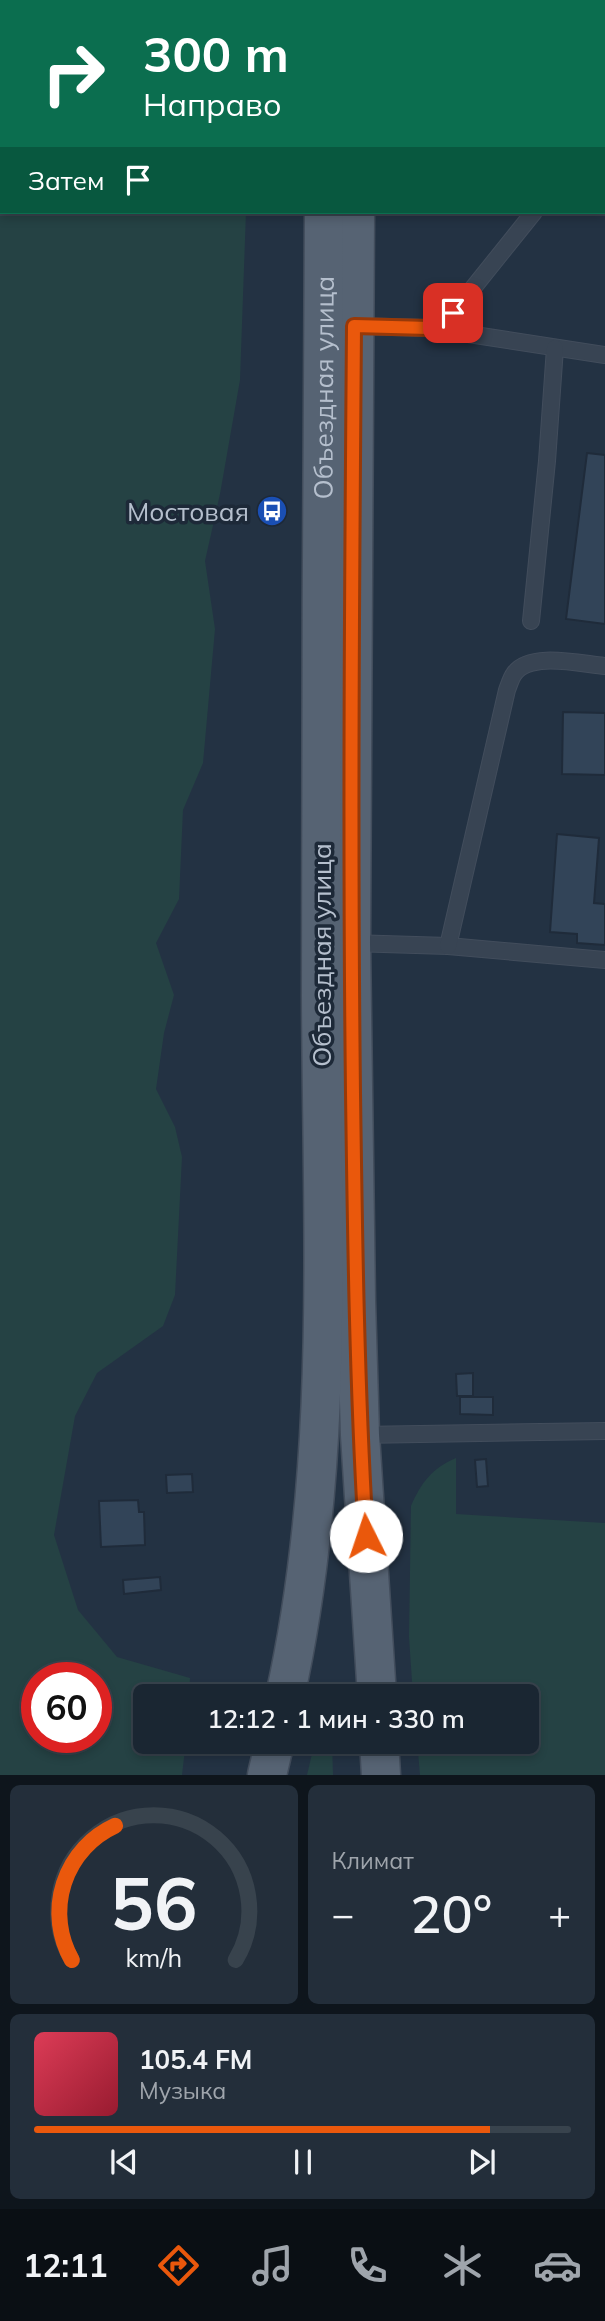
<!DOCTYPE html>
<html lang="ru">
<head>
<meta charset="utf-8">
<style>
  :root { --surface:#1a2632; --page:#232e3a; --text:#f1f3f6; --muted:#9fa5ac; --line:#38434d; --accent:#ea580c }
  body { margin:0; font-family:Mulish,sans-serif; background:var(--page); color:var(--text); height:100vh; display:flex; flex-direction:column; font-size:26px; white-space:nowrap }
  * { box-sizing:border-box; margin:0 }
  p { font-size:23px; color:var(--muted) }
  .icon { flex:none; width:38px; height:38px; fill:none; stroke:currentColor; stroke-width:2; stroke-linecap:round; stroke-linejoin:round }
  .map { position:relative; height:1775px; overflow:hidden }
  .panel { display:flex; flex-direction:column; gap:10px; padding:10px; background:#0e151c; flex:1 }
  .panel>* { flex:none }
  .hud { position:absolute; left:0px; top:0px; width:606px; height:214px; box-shadow:0 4px 10px #0003,0 0 0 2px var(--line); background:#0b6e4f; color:#fff; overflow:hidden }
  .speed { position:absolute; left:21px; top:1662px; display:flex; gap:14px; font-size:35px; font-weight:700; text-align:center }
  .speed>* { display:grid; place-content:center; width:91px; height:91px; border-radius:50%; background:var(--surface); box-shadow:0 4px 10px #0003,0 0 0 2px var(--line); line-height:1 }
  .speed .limit { border:10px solid #d22; background:#fff; color:#111 }
  .pin { position:absolute; display:grid; place-items:center; width:60px; height:60px; color:#fff; margin:-30px; border-radius:14px; box-shadow:0 4px 10px #0006 }
  .me { position:absolute; width:77px; margin:-38px; rotate:356deg; stroke-linejoin:round; filter:drop-shadow(0 0 5px #0008) }
  .turn { display:flex; align-items:center; gap:24px; height:147px; padding:0 28px; font-size:32px }
  .turn .icon { width:91px; height:91px; stroke-width:2.5 }
  .turn b { display:block; font-size:49px; line-height:60px }
  .then { display:flex; align-items:center; height:66px; padding:0 28px; background:#0003; gap:14px; font-size:26px }
  .big { font-size:52px; font-weight:600; line-height:1.1 }
  .panel .tile { flex:1; display:flex; flex-direction:column; justify-content:center; gap:10px; min-width:0; padding:0 24px; border-radius:10px; background:var(--page) }
  .panel .dial { align-items:center; gap:0 }
  .dial svg { height:182px; overflow:visible; fill:none; stroke:var(--line); stroke-width:7; stroke-linecap:round; text-anchor:middle }
  .dial text { fill:var(--text); stroke:none }
  .song { display:flex; align-items:center; gap:21px }
  .cover { width:84px; height:84px; border-radius:10px; background:linear-gradient(135deg,hsl(350 70% 55%),hsl(350 70% 35%)) }
  .played { height:7px; border-radius:4px; background:linear-gradient(90deg,var(--accent) 85%,var(--line) 85%) }
  .keys { display:flex; justify-content:space-around; direction:ltr }
  .heat { display:flex; justify-content:space-between; align-items:center; font-size:38px; direction:ltr }
  .panel .tiles { flex:1; display:grid; gap:10px; grid-template-columns:1fr 1fr }
  .tile:last-child { grid-column:span 2 }
  .trip { position:absolute; left:133px; top:1684px; width:406px; height:70px; border-radius:10px; background:var(--surface); box-shadow:0 4px 10px #0003,0 0 0 2px var(--line); font-weight:600; line-height:70px; text-align:center }
  .dock { display:flex; height:112px; justify-content:space-around; align-items:center; background:#0a0f14; color:var(--muted) }
  .dock .icon { width:49px; height:49px }
  .dock .active { color:var(--accent) }
  .dock b { font-size:32px; color:var(--text) }
  .map>svg:first-child { display:block }
  .green { fill:#254244; fill-rule:evenodd }
  .building { fill:#324458; stroke:#1f2b3a; stroke-width:2 }
  .lines { fill:none; stroke-linecap:round; stroke-linejoin:round }
  .service-casing { stroke:#424d5c; stroke-width:18 }
  .primary-casing { stroke:#424d5c; stroke-width:41 }
  .service { stroke:#384453; stroke-width:16 }
  .primary { stroke:#566373; stroke-width:38 }
  .route-casing { stroke:#983908; stroke-width:18 }
  .route { stroke:#ea580c; stroke-width:12 }
  .labels { text-anchor:middle; dominant-baseline:central; stroke-width:7; stroke-linejoin:round; paint-order:stroke }
  .street-label { font-size:26px; fill:#b5bfcd; stroke:#1d2938 }
  .poi-label { font-size:26px; fill:#b5bfcd; stroke:#1d2938; text-anchor:end }
</style>
</head>
<body>
<div class="map">
<svg width="605" height="1775" viewBox="0 0 605 1775">
  <rect width="100%" height="100%" fill="#233243"/>
  <!-- green -->
  <g class="green">
    <path d="M0,0H244V2H2V212H246L240,380L220,494L205,561L215,629L203,763L183,810L179,899L156,943L174,995L164,1033L156,1089L175,1127L182,1157L175,1295L163,1326L97,1373L75,1416L54,1535L78,1610L117,1657L190,1678L189,1696H145V1741H186L182,1775H0ZM37,1678H96V1738H37Z"/>
    <path d="M456,1458V1514L605,1523V1775H420L417,1741H527V1696H413L409,1637L411,1506C421,1483 432,1468 456,1458Z"/>
    <polygon points="315,1741 332,1741 333,1775 307,1775"/>
  </g>
  <!-- building -->
  <g class="building">
    <polygon points="587,453 605,455 605,624 566,619"/>
    <polygon points="563,712 605,713 605,775 562,774"/>
    <polygon points="557,834 599,838 594,903 605,904 605,945 577,943 577,934 550,932"/>
    <polygon points="473,1373 473,1396 457,1396 456,1374"/>
    <polygon points="460,1397 493,1397 493,1415 460,1414"/>
    <polygon points="486,1459 488,1486 477,1487 475,1460"/>
    <polygon points="192,1474 193,1492 167,1493 166,1475"/>
    <polygon points="138,1500 139,1512 144,1512 145,1545 101,1547 99,1501"/>
    <polygon points="160,1577 161,1590 124,1594 123,1580"/>
  </g>
  <g class="lines">
    <!-- service casing -->
    <g class="service-casing">
      <g id="service">
        <polyline points="604,138 605,138"/>
        <polyline points="354,326 429,328 605,355"/>
        <polyline points="429,328 453,313 534,212"/>
        <polyline points="531,621 547,461 555,348"/>
        <polyline points="351,943 448,946 605,960"/>
        <path d="M448,946L507,690C509,685 511,678 514,674C529,651 581,664 605,666"/>
        <polyline points="360,1435 605,1431"/>
      </g>
    </g>
    <!-- primary casing -->
    <g class="primary-casing">
      <g id="primary">
        <polyline points="325,2 325,0"/>
        <polyline points="355,2 355,0"/>
        <polyline points="355,212 351,943 356,1301 360,1435 377,1696"/>
        <path id="s1" d="M285,1696C336,1467 322,1229 321,996C320,735 323,473 324,212"/>
        <polyline points="379,1741 381,1775"/>
        <polyline points="267,1775 275,1741"/>
      </g>
    </g>
    <!-- service -->
    <use href="#service" class="service"/>
    <!-- primary -->
    <use href="#primary" class="primary"/>
  </g>
  <g class="lines">
    <!-- route casing -->
    <g class="route-casing">
      <path id="route" d="M366,1536C357,1389 355,1241 353,1093C350,837 352,581 354,326L429,328L453,313"/>
    </g>
    <!-- route -->
    <use href="#route" class="route"/>
  </g>
  <!-- icons -->
  <defs>
    <g id="bus-disc" transform="scale(1.575)"><circle r="9.5" fill="#1a4fb4" stroke="#1d2938"/><path d="M-5-6H5V4H4V6H2V4H-2V6H-4V4H-5ZM-3.5-4V0h7V-4ZM-3.5 1.2v1.5H-2V1.2ZM2 1.2v1.5H3.5V1.2Z" fill="#fff"/></g>
  </defs>
  <g fill-rule="evenodd">
    <use href="#bus-disc" x="272" y="511"/>
  </g>
  <g class="labels">
    <!-- street labels -->
    <g class="street-label">
      <text stroke="none"><textPath href="#s1" startOffset="1311">Объездная улица</textPath></text>
      <text transform="translate(321 955) rotate(-90)">Объездная улица</text>
    </g>
    <!-- poi labels -->
    <g class="poi-label">
      <text x="249" y="511">Мостовая</text>
    </g>
  </g>
</svg>
<div class="speed"><div class="limit">60</div></div>
<div class="pin" style="left:453px;top:313px;background:#d93025"><svg class="icon" aria-label="arrive" viewBox="0 0 24 24"><path d="M6 21V4h12l-3 4 3 4H6"/></svg></div>
<svg class="me" style="left:366px;top:1536px" viewBox="-20 -20 40 40"><circle r="19" fill="#fff"/><path d="M0-13L10 11 0 6-10 11z" fill="#ea580c"/></svg>
<div class="trip">12:12 · 1 мин · 330 m</div>
<div class="hud">
<div class="turn"><svg class="icon" aria-label="right" viewBox="0 0 24 24"><path d="M7 20v-9h11M14 6l5 5-5 5"/></svg><div><b>300 m</b>Направо</div></div>
<div class="then">Затем<svg class="icon" aria-label="arrive" viewBox="0 0 24 24"><path d="M6 21V4h12l-3 4 3 4H6"/></svg></div>
</div>
</div>
<section class="panel">
<div class="tiles">
<div class="tile dial"><svg viewBox="0 0 100 80">
<path d="M14 69A42 42 0 1 1 86 69"/>
<path d="M14 69A42 42 0 0 1 33 10" stroke="#ea580c"/>
<text x="50" y="56" font-size="32" font-weight="700">56</text>
<text x="50" y="72" font-size="11">km/h</text>
</svg></div>
<div class="tile"><p>Климат</p>
<div class="heat"><a>−</a><b class="big">20°</b><a>+</a></div>
</div>
<div class="tile">
<div class="song"><i class="cover"></i><div><b>105.4 FM</b><p>Музыка</p></div></div>
<div class="played"></div>
<div class="keys"><svg class="icon" aria-label="previous" viewBox="0 0 24 24"><path d="M18 5L8 12l10 7zM5 5v14"/></svg><svg class="icon" aria-label="pause" viewBox="0 0 24 24"><path d="M8 5v14M16 5v14"/></svg><svg class="icon" aria-label="next" viewBox="0 0 24 24"><path d="M6 5l10 7-10 7zM19 5v14"/></svg></div>
</div>
</div>
</section>
<nav class="dock">
<b>12:11</b>
<svg class="icon active" aria-label="directions" viewBox="0 0 24 24"><path d="M12 3l9 9-9 9-9-9zM9 14v-3h6M13 9l2 2-2 2"/></svg>
<svg class="icon" aria-label="music" viewBox="0 0 24 24"><path d="M9 18V5l10-2v13"/><circle cx="6" cy="18" r="3"/><circle cx="16" cy="16" r="3"/></svg>
<svg class="icon" aria-label="phone" viewBox="0 0 24 24"><path d="M5 4h4l2 5-3 2q2 4 5 5l2-3 5 2v4C11 20 4 13 5 4z"/></svg>
<svg class="icon" aria-label="climate" viewBox="0 0 24 24"><path d="M12 3v18M4 7l16 10M4 17L20 7"/></svg>
<svg class="icon" aria-label="car" viewBox="0 0 24 24"><path d="M5 17H2v-5l4-1 3-4h7l3 4 3 1v5h-3M9 17h6M6 11h13"/><circle cx="7" cy="17" r="2"/><circle cx="17" cy="17" r="2"/></svg>
</nav>
</body>
</html>
